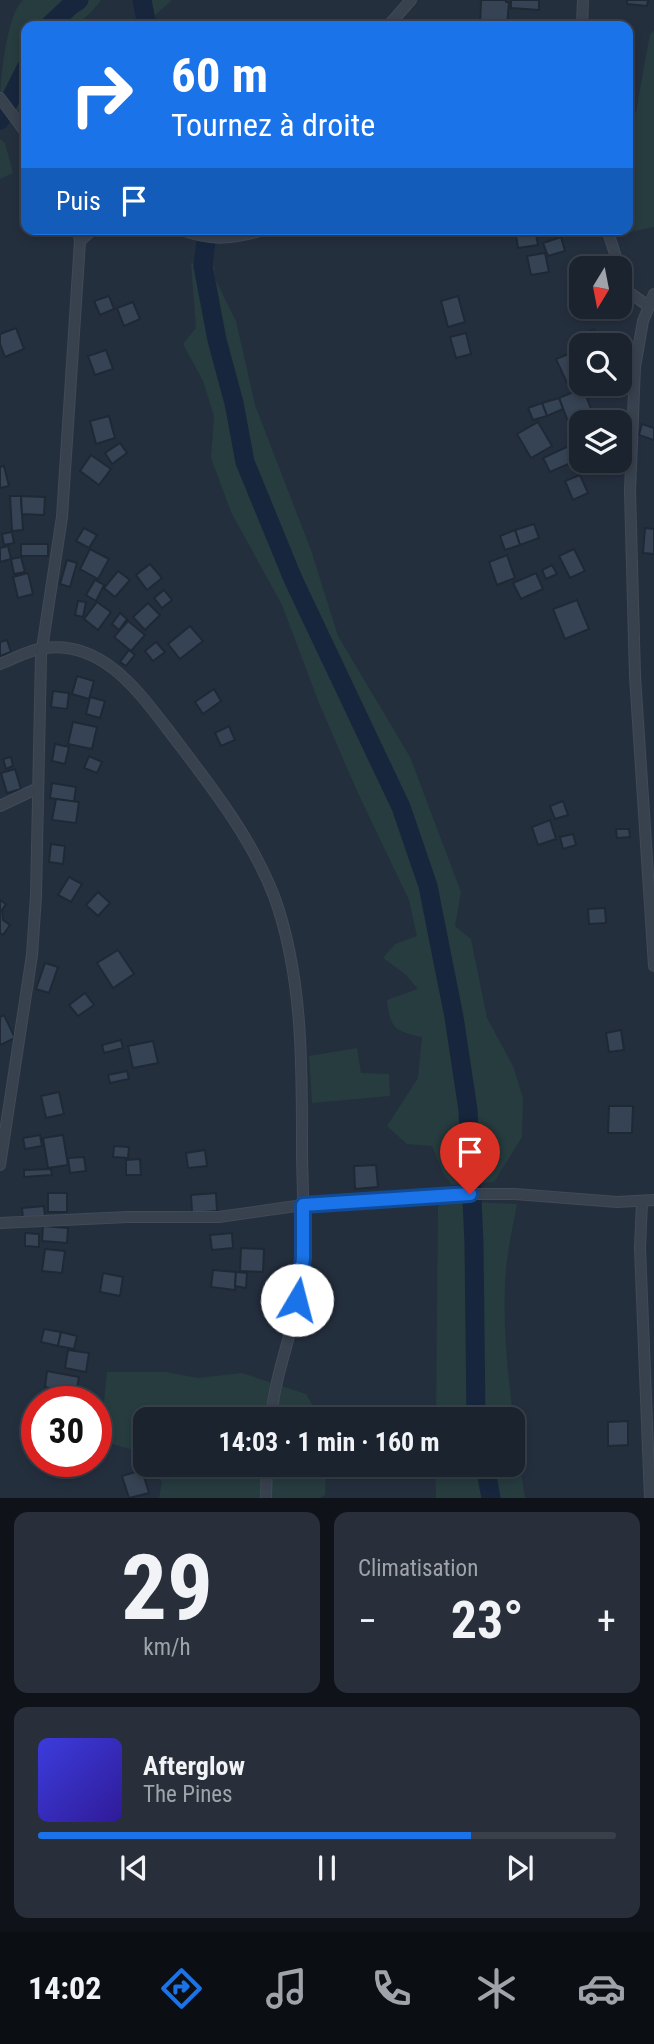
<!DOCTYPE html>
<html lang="fr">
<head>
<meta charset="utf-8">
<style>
  :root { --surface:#1b232e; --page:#282f3a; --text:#f1f3f6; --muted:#a0a4aa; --line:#39404a; --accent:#1a73e8 }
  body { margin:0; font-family:"Roboto Condensed",sans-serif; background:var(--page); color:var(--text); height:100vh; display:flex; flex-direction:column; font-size:26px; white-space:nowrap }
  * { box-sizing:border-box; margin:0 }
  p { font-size:23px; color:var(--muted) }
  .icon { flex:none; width:38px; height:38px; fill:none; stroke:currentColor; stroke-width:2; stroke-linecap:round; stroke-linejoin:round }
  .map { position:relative; height:1498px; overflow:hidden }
  .drawer { display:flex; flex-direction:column; gap:14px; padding:14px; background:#0f1319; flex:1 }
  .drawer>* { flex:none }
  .guide { position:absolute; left:21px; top:21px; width:612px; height:214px; border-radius:14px; box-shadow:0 4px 10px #0003,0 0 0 2px var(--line); background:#1a73e8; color:#fff; overflow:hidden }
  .needle { width:46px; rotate:190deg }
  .fabs { position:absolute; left:569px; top:256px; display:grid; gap:14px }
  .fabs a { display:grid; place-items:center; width:63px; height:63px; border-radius:14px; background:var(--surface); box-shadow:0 4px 10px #0003,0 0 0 2px var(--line); font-size:35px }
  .speed { position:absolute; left:21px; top:1386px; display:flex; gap:14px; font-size:35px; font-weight:700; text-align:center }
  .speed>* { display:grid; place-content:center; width:91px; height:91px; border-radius:50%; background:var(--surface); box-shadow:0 4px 10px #0003,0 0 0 2px var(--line); line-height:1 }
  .speed .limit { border:10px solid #d22; background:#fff; color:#111 }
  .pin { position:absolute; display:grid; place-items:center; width:60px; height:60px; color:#fff; margin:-72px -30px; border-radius:50% 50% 50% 0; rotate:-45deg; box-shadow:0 0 7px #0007 }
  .pin .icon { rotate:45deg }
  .me { position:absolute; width:77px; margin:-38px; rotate:8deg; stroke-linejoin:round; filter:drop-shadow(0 0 5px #0008) }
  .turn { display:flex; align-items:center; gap:24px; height:147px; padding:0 35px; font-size:32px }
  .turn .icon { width:91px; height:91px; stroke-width:2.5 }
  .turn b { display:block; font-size:49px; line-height:60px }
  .then { display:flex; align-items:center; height:66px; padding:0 35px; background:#0003; gap:14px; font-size:26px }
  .big { font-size:52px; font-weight:700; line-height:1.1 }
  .drawer .widget { flex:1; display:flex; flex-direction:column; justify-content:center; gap:10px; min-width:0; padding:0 24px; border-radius:14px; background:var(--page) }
  .drawer .dial { align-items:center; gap:0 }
  .dial b { font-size:91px; line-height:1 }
  .song { display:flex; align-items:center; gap:21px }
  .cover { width:84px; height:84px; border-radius:10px; background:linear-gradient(135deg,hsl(240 70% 55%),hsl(250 70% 35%)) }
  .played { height:7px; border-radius:4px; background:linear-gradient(90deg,var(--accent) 75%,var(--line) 75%) }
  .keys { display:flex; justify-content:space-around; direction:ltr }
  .heat { display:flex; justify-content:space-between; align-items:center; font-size:38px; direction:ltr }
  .drawer .tiles { flex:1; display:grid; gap:14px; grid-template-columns:1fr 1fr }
  .widget:last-child { grid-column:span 2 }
  .trip { position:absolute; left:133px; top:1407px; width:392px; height:70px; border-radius:14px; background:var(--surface); box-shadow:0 4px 10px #0003,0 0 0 2px var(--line); font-weight:700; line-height:70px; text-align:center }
  .menu { display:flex; height:112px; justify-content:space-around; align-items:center; background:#0b0e12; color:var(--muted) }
  .menu .icon { width:49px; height:49px }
  .menu .on { color:var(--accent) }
  .menu b { font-size:32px; color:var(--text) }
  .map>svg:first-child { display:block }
  .green { fill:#263c3f }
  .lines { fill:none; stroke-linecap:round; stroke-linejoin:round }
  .river { stroke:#17263c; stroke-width:19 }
  .building { fill:#364354; stroke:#1f2835; stroke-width:2 }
  .street-casing { stroke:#414a57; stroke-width:12 }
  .street { stroke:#38414e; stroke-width:10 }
  .route-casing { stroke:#114b97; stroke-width:18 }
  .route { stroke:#1a73e8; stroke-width:12 }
</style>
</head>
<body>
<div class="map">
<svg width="654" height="1498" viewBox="0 0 654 1498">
  <rect width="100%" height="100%" fill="#242f3e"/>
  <!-- green -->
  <g class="green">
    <path d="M23,0H101C77,33 63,26 26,26V94L13,121C9,116 2,109 0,103C0,82 6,15 23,0Z"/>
    <polygon points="134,0 172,0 154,16 156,26 137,26 139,18"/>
    <polygon points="654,31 654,227 630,232 608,229 628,229 628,119 636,112 650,34"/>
    <polygon points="0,139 5,143 13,173 0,179"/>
    <path d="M191,263L214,267L215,279L236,321L255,405L311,550L338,636L410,757L461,892L455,926L471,939L487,1018L513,1066L523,1098L522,1137L494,1182L452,1185L443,1173L432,1146L407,1144L387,1126L418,1078L422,1037C395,1031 390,1029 387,1000L418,989L405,974L383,958L395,944L417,936L409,900L357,791L319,703L282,605L231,512L211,458L214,416L203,381L183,344L196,328Z"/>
    <polygon points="357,1048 361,1073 389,1074 390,1096 312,1103 309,1056"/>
    <path d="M453,1201L517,1204C512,1231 506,1257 505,1284C502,1354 515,1429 525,1498H436L435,1465H513V1419H436L438,1206Z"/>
    <polygon points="107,1372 166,1372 198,1378 242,1373 306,1394 320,1419 145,1419 145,1453 105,1442 103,1411"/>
    <polygon points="155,1465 326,1465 325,1495 320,1498 159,1498 162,1483"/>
  </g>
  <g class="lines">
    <!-- river -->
    <g class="river">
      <polyline points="142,0 147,26"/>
      <polyline points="49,26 70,6 79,0"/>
      <polyline points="0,120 26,68"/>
      <polyline points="205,229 206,241 203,266 217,340 234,403 245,462 293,579 401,807 428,886 454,1017 468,1110 474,1244 476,1419"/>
      <polyline points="485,1465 491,1498"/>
    </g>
  </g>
  <!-- building -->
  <g class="building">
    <polygon points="481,0 506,0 506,2 509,2 507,26 480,26"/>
    <polygon points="511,0 539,0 539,10 511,8"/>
    <polygon points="627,0 650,0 648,0 647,6 627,4"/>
    <polygon points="515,229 535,229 538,245 518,248"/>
    <polygon points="561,237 565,251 548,256 543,243"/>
    <polygon points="545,253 549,272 531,275 527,256"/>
    <polygon points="109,296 114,309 100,315 94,301"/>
    <polygon points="458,296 465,322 448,327 441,301"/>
    <polygon points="133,302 140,319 124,326 117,308"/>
    <polygon points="16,328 24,349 5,357 0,344 0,334"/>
    <polygon points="594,329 599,340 590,345 581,345 581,349 574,352 569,341"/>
    <polygon points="466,333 471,354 456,358 450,337"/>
    <polygon points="106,350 113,369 95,375 88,356"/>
    <polygon points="578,350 581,357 581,377 567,383 556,359"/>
    <polygon points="583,388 593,414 569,424 559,398"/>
    <polygon points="559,398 563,409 547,416 542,403"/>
    <polygon points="542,403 547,416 533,420 528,408"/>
    <polygon points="109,416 115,438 96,444 90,421"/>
    <polygon points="538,422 552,446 531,458 517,434"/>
    <polygon points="642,424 654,428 654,440 639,435"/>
    <polygon points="120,443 127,453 112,464 105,453"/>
    <polygon points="573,444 580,459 550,472 543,458"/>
    <polygon points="91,455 111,469 99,485 80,471"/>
    <polygon points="4,466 9,486 0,488 0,467"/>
    <polygon points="580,475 588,493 573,500 565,481"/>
    <polygon points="10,496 21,496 23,530 12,531"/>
    <polygon points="21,496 45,497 44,515 22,514"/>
    <polygon points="534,524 539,538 520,545 515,530"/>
    <polygon points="84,528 97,535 89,548 76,541"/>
    <polygon points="645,528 654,529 654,554 643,553"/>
    <polygon points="515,530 520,545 505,550 500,536"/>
    <polygon points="12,532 14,543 4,545 2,534"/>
    <rect x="21" y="544" width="27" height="12"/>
    <polygon points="8,546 11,559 0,562 0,548"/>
    <polygon points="90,549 109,559 98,579 80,569"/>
    <polygon points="574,549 585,571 570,578 559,556"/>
    <polygon points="507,555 515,578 497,585 489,562"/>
    <polygon points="21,557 25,572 14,574 11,559"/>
    <polygon points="67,560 77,563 70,587 60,584"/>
    <polygon points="150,564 162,578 147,590 136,575"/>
    <polygon points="552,565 557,574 546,579 542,570"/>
    <polygon points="118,571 130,580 115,597 104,588"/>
    <polygon points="28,573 33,594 18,598 13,577"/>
    <polygon points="536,573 543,589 521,599 513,583"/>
    <polygon points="95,580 104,585 96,601 86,595"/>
    <polygon points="164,590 172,600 162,608 154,598"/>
    <polygon points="577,600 589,629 565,639 553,609"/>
    <polygon points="78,601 86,602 83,617 75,615"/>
    <polygon points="97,602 111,612 98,630 84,619"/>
    <polygon points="148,603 160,615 145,630 133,617"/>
    <polygon points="120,613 127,619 119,630 112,624"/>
    <polygon points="128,621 145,635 131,651 114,637"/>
    <polygon points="190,626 203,641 180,659 168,644"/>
    <polygon points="7,640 11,652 0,656 0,642"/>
    <polygon points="156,642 165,652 153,661 145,651"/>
    <polygon points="129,650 135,655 126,666 120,662"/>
    <polygon points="77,676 94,681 89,699 72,694"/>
    <polygon points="214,689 221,701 203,714 195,702"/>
    <polygon points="53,691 69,693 67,709 51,707"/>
    <polygon points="90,697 105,701 100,718 86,714"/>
    <polygon points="73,722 97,727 92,749 68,744"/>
    <polygon points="229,726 235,740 221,746 215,733"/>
    <polygon points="55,744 69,747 65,764 52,761"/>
    <polygon points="89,756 102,762 97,773 84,768"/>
    <polygon points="11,757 13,766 6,769 3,759"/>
    <polygon points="15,769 21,789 7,793 1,773"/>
    <polygon points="52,783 76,787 74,802 50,798"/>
    <polygon points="56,799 79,802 76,823 52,820"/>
    <polygon points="563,801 568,815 555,819 550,806"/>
    <polygon points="550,820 556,839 538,845 532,827"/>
    <polygon points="616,829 629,829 630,837 617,838"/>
    <polygon points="573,834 576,845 563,849 560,837"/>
    <polygon points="51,844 65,846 63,864 49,862"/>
    <polygon points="69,877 82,884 71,902 58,895"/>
    <polygon points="98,892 110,903 98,916 86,905"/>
    <polygon points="0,900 6,904 2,910 3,920 10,925 3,935 0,933"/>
    <polygon points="605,908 606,923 589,924 588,909"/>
    <polygon points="118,950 134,974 113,988 97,963"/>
    <polygon points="45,963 58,967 49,993 36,989"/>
    <polygon points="85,993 94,1005 78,1016 69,1005"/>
    <polygon points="4,1015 15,1038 0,1045 0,1017"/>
    <polygon points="621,1030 624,1050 609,1052 606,1033"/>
    <polygon points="121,1040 123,1048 104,1053 102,1045"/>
    <polygon points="153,1041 158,1063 133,1068 128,1046"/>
    <polygon points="127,1071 129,1079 110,1083 108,1075"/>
    <polygon points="59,1092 64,1114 46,1118 41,1096"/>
    <polygon points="609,1106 633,1106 632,1133 608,1133"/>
    <polygon points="40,1135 42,1146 25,1149 23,1138"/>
    <polygon points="63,1135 68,1165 48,1168 43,1138"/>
    <polygon points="114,1146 129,1147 128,1158 113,1157"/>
    <polygon points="205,1150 207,1166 188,1168 186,1153"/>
    <polygon points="84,1157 86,1171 70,1173 68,1158"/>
    <polygon points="140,1159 141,1175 126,1175 126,1160"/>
    <polygon points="376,1165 378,1187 355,1189 354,1166"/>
    <polygon points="51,1169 52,1175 24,1177 24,1170"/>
    <rect x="48" y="1193" width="19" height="19"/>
    <polygon points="216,1193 217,1211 192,1213 191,1195"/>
    <polygon points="44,1206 45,1217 23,1219 22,1208"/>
    <polygon points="43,1226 68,1228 67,1243 42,1241"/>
    <polygon points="25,1233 39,1234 39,1247 25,1246"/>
    <polygon points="232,1233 233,1248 212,1250 210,1235"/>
    <polygon points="241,1248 264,1249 263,1272 240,1271"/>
    <polygon points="45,1249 65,1251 62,1273 42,1271"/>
    <polygon points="213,1270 236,1272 235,1290 211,1287"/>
    <polygon points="236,1272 247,1273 246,1288 235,1286"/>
    <polygon points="103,1273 123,1277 120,1296 100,1292"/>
    <polygon points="44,1329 61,1332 58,1346 41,1342"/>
    <polygon points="61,1332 77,1336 74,1349 58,1346"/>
    <polygon points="68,1350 89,1353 86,1372 65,1368"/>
    <polygon points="47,1371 79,1377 76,1393 45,1387"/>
    <polygon points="628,1421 628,1445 608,1446 608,1422"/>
    <polygon points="142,1470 149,1493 129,1498 122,1476"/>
  </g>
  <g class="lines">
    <!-- street casing -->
    <g class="street-casing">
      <g id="street">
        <polyline points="388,26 411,0"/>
        <polyline points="582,26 583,0"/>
        <polyline points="0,98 26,133"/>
        <path d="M179,229C211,242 234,239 267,229"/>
        <polyline points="607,229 627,291 647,305"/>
        <polyline points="80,241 93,229"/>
        <polyline points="654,294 643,321 635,367 630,491 635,676 654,966"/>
        <path d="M0,664C14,659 30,649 45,648C101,641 136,688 166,727C206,780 250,834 274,896C304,978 302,1073 302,1158C303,1197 305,1236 302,1274C297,1324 275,1370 271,1419"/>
        <polyline points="0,806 38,788"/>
        <polyline points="0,1165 32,955 36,896 41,655 62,517 80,241 78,229"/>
        <polyline points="642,1202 640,1248 650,1498"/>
        <polyline points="0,1223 128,1217 219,1217 303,1205 448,1194 515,1194 617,1202 654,1200"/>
        <polyline points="266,1498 267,1465"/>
      </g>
    </g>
    <!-- street -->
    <use href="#street" class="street"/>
  </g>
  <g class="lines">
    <!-- route casing -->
    <g class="route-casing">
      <polyline id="route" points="297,1300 303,1258 303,1205 470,1194"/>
    </g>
    <!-- route -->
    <use href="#route" class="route"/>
  </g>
</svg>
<div class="fabs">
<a><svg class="needle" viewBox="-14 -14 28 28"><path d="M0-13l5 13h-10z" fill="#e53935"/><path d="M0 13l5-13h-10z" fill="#a0a4aa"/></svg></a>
<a><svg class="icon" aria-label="search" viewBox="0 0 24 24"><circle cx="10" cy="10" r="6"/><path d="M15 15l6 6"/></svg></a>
<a><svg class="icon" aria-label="layers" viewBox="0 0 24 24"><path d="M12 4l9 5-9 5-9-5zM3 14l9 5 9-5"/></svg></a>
</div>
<div class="speed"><div class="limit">30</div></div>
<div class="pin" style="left:470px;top:1194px;background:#d93025"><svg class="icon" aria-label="arrive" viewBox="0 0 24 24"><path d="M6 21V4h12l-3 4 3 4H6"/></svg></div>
<svg class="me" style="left:297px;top:1300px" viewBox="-20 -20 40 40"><circle r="19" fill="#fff"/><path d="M0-13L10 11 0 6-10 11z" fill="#1a73e8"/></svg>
<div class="trip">14:03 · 1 min · 160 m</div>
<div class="guide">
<div class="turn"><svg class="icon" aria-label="right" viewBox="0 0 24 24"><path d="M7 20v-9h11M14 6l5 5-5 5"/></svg><div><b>60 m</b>Tournez à droite</div></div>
<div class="then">Puis<svg class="icon" aria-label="arrive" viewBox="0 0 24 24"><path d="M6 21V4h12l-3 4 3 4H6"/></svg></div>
</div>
</div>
<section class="drawer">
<div class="tiles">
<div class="widget dial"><b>29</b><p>km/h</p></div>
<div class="widget"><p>Climatisation</p>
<div class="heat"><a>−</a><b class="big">23°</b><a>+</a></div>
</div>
<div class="widget">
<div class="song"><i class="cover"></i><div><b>Afterglow</b><p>The Pines</p></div></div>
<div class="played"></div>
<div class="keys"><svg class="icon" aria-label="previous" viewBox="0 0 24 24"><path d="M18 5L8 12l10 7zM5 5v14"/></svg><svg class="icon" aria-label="pause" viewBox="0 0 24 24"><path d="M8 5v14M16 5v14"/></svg><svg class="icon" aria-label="next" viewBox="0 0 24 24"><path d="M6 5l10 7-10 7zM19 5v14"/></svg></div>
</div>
</div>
</section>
<nav class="menu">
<b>14:02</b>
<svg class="icon on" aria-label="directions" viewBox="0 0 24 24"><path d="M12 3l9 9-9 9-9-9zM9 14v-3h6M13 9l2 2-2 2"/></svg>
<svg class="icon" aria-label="music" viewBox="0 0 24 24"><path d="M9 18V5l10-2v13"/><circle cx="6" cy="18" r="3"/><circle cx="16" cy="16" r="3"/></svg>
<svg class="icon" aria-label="phone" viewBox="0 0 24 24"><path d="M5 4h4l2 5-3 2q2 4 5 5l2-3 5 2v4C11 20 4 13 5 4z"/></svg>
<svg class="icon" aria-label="climate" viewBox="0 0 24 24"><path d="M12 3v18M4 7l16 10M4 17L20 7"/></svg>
<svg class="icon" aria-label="car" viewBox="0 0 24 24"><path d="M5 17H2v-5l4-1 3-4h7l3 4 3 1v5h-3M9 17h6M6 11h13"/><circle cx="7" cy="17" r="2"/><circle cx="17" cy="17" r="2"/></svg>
</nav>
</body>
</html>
